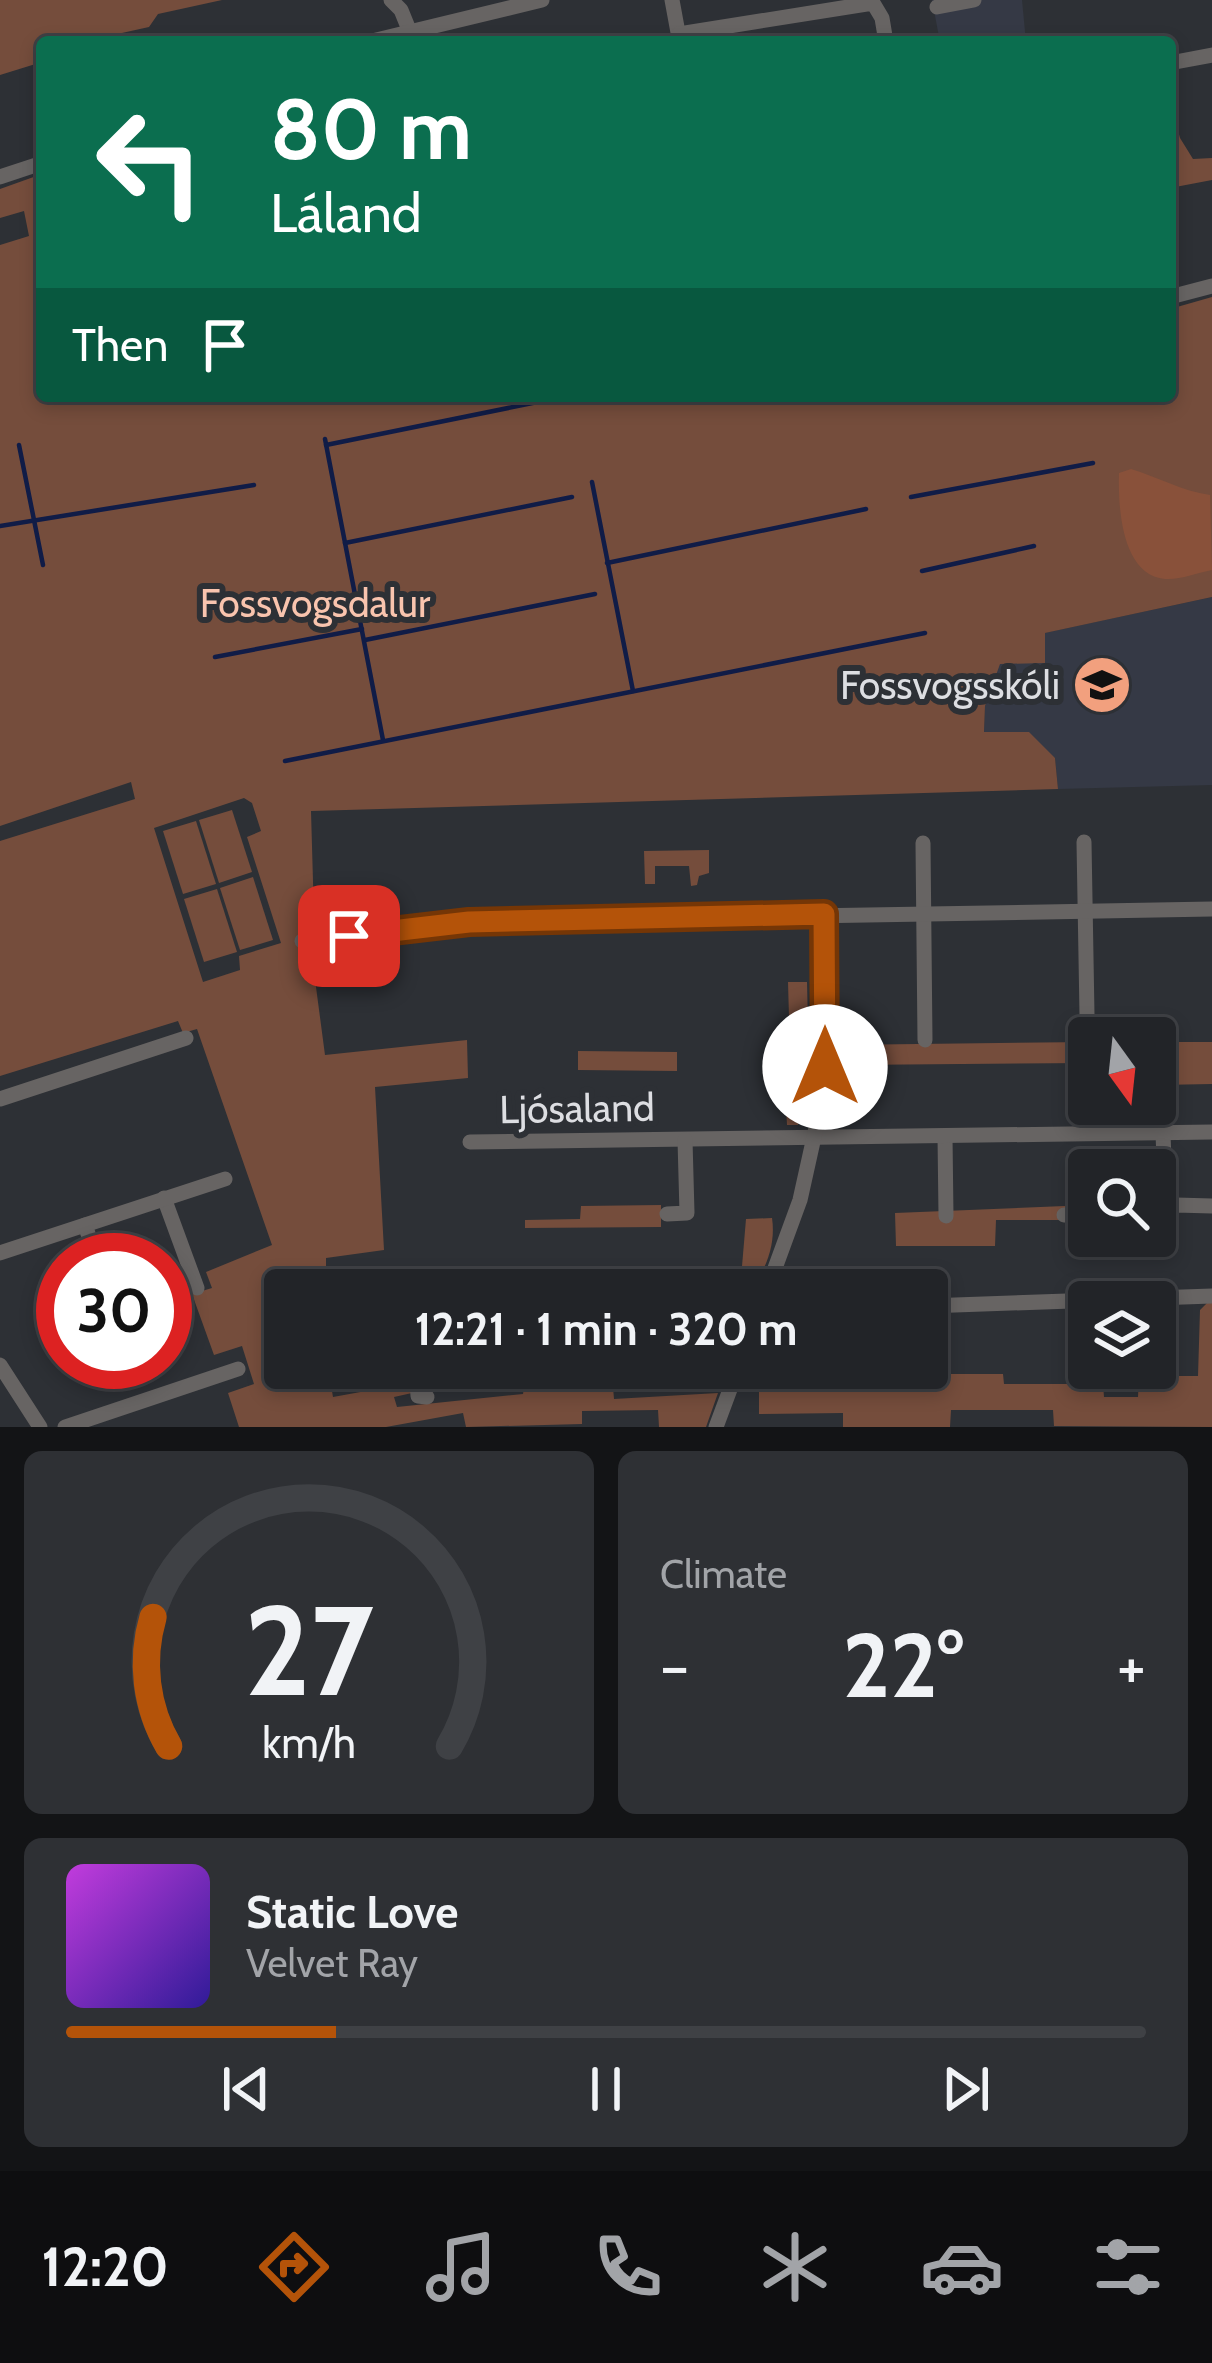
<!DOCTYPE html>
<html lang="en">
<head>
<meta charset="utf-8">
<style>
  :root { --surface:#222428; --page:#2e3034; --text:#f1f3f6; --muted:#a2a4a8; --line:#3f4145; --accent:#b45309 }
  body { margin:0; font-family:Cabin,sans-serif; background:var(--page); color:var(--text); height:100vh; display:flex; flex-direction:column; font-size:45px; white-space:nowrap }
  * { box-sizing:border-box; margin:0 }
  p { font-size:39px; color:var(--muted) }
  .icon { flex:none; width:66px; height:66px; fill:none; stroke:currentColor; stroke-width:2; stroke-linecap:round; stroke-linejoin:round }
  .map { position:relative; height:1427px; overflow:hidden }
  .side { display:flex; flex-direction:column; gap:24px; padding:24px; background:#131416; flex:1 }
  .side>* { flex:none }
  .hud { position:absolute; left:36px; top:36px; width:1140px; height:366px; border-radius:12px; box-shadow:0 6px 18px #0003,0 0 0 3px var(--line); background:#0b6e4f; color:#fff; overflow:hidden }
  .needle { width:78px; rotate:165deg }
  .tools { position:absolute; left:1068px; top:1017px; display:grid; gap:24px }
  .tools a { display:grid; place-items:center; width:108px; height:108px; border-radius:12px; background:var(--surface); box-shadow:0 6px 18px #0003,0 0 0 3px var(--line); font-size:60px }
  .speed { position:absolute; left:36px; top:1233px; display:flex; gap:24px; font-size:60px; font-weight:700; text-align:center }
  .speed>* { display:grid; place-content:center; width:156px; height:156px; border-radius:50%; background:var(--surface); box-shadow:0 6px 18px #0003,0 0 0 3px var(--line); line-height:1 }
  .speed .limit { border:18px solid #d22; background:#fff; color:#111 }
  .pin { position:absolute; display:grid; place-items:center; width:102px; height:102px; color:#fff; margin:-51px; border-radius:24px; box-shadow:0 6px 18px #0006 }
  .me { position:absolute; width:132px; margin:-66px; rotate:0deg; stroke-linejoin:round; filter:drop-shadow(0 0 9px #0008) }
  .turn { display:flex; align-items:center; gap:42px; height:252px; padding:0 36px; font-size:54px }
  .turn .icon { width:156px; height:156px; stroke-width:2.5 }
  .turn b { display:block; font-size:84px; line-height:102px }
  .then { display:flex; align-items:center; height:114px; padding:0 36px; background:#0003; gap:24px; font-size:45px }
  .big { font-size:90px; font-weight:800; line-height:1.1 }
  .side .card { flex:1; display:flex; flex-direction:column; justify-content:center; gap:18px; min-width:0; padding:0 42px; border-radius:18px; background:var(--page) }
  .side .dial { align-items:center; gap:0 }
  .dial svg { height:312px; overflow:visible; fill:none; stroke:var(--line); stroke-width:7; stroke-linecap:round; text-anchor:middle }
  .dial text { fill:var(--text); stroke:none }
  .song { display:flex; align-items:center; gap:36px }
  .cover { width:144px; height:144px; border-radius:18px; background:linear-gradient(135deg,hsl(290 70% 55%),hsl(250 70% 35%)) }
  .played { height:12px; border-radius:6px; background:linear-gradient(90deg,var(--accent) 25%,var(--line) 25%) }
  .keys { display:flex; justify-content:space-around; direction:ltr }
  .heat { display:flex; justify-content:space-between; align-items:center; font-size:66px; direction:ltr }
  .side .tiles { flex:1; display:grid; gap:24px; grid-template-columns:1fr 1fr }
  .card:last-child { grid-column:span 2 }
  .trip { position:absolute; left:264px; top:1269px; width:684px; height:120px; border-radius:12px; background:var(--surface); box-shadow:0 6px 18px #0003,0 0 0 3px var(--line); font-weight:800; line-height:120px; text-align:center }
  .dock { display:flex; height:192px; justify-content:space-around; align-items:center; background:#0e0e10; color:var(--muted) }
  .dock .icon { width:84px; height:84px }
  .dock .active { color:var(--accent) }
  .dock b { font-size:54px; color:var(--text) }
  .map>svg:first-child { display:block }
  .built { fill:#353945 }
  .green { fill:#754d3c; fill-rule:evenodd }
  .forest { fill:#89513a }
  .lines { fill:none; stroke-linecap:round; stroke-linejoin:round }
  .stream { stroke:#101c47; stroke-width:4.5 }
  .street { stroke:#676463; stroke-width:15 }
  .route-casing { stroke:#753606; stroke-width:30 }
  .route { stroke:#b45309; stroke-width:21 }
  .labels { text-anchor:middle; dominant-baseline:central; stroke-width:12; stroke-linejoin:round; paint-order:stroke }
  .park-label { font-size:39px; fill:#f9c4ae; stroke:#2d3035 }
  .poi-label { font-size:39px; fill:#dddee2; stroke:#2d3035; text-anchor:end }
  .street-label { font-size:39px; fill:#dddee2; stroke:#2d3035 }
</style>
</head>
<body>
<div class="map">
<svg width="1212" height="1427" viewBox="0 0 1212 1427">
  <rect width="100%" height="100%" fill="#2d3035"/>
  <!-- built -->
  <g class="built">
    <polygon points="932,0 1022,0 1026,42 940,42"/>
    <polygon points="1212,597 1212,785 1058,789 1055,758 984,732 985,706 999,664 1044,633"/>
  </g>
  <!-- green -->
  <g class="green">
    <polygon points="0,0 222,0 158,14 149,27 81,42 42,42 42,62 0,75"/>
    <polygon points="1171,106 1180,138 1193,159 1212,158 1212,180 1170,188"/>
    <path d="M42,174V396H1170V309L1212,297V597L1045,633V663L1000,664L985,706L984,732H1029L1055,758L1058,789L311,811L316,987L325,1055L467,1040L468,1078L375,1087L384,1250L326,1258V1290H285V1368H328L333,1397L410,1383L412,1393L394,1397L397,1407L523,1394L526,1375L606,1374L613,1387L614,1399L718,1393L706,1427H659L658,1410L582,1411V1424L466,1427L463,1413L386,1427H239L228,1393L254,1384L242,1346L214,1355L192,1294L212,1288L206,1272L272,1245L197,1029L183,1033L178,1021L0,1076V841L135,799L131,782L0,826V245L29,236L24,211L0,218V189ZM244,798L252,803L261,831L247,837L281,943L239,956L240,970L203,982L154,828Z"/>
    <polygon points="232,810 252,872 219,883 199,820"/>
    <polygon points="196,821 216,884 183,894 163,831"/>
    <polygon points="709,850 709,873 699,876 697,885 691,886 689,866 655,866 655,884 645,884 644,851"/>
    <polygon points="253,877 273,940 240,950 220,888"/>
    <polygon points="217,889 237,952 204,962 184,899"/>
    <polygon points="788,982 807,982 809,1065 798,1125 787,1125 786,1107 790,1105 791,1088"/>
    <polygon points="1089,1042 1089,1063 849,1065 847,1122 831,1124 838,1045"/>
    <polygon points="1155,1042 1212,1042 1212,1084 1159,1085"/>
    <polygon points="578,1051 677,1052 677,1071 578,1070"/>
    <polygon points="661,1205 661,1227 525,1228 525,1220 580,1219 581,1206"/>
    <polygon points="1089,1205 1089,1220 996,1220 995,1246 896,1246 895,1213"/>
    <path d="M772,1218C776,1244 766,1269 751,1290H740L746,1219Z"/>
    <polygon points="1212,1298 1212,1427 1054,1426 1053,1410 951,1410 950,1427 843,1427 843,1413 759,1414 759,1391 898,1390 899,1374 1003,1374 1004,1384 1103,1384 1104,1397 1138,1397 1139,1376 1198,1376 1200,1310"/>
  </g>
  <!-- forest -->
  <path class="forest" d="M1131,469C1158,477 1182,491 1210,495L1212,570C1197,573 1180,580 1165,579C1121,575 1118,506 1119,473Z"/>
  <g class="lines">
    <!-- stream -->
    <g class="stream">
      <polyline points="325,439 383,740"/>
      <polyline points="19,445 43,565"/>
      <polyline points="326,445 567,396"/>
      <polyline points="592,482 633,691"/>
      <polyline points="911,497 1093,463"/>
      <polyline points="0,526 254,485"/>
      <polyline points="345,543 572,497"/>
      <polyline points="607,563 866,509"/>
      <polyline points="922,571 1034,546"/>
      <polyline points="365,640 595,594"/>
      <polyline points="215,657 362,629"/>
      <polyline points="285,761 925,633"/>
    </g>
    <!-- street -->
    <g class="street">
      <polyline points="391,0 401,10 414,42"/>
      <polyline points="672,0 679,38"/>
      <polyline points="937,7 974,0"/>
      <polyline points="679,34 873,3 882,18 886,42"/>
      <polyline points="368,42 542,0"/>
      <polyline points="1170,63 1212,55"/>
      <polyline points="0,177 42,163"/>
      <polyline points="1170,297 1212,286"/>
      <polyline points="1084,842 1087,1015"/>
      <polyline points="923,843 925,1040"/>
      <polyline points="302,941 469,922 1212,909"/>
      <polyline points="0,1099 186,1038"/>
      <polyline points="1163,1134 1166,1210"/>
      <polyline points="945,1136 946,1216"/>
      <polyline points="470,1142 1212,1132"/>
      <polyline points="164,1198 197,1288"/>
      <polyline points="667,1214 687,1213 685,1140"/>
      <polyline points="1064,1215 1089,1216"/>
      <polyline points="1155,1216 1176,1205 1212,1206"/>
      <polyline points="85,1225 97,1260"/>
      <polyline points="0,1253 225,1179"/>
      <polyline points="767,1290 800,1200 824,1092 824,914"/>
      <polyline points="927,1306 1212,1296"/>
      <polyline points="0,1365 40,1427"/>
      <polyline points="416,1368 418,1396 427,1397"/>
      <polyline points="1112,1368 1113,1373 1131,1373"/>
      <polyline points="608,1380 634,1379 634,1368"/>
      <polyline points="65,1427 238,1369"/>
      <polyline points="716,1427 738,1368"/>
    </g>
  </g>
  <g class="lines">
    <!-- route casing -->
    <g class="route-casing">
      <polyline id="route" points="349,936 469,922 824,914 825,1067"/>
    </g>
    <!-- route -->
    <use href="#route" class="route"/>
  </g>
  <!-- icons -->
  <defs>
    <g id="school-disc" transform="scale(3)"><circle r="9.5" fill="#f2a07e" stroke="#2d3035"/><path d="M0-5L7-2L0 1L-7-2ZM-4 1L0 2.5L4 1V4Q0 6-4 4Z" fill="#111"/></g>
  </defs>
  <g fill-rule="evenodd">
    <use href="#school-disc" x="1102" y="685"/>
  </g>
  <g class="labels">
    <!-- park labels -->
    <g class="park-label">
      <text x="315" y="603">Fossvogsdalur</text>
    </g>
    <!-- poi labels -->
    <g class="poi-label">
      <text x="1060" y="685">Fossvogsskóli</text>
    </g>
    <!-- street labels -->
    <g class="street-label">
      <text transform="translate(577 1108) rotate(-1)">Ljósaland</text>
    </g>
  </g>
</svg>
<div class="tools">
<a><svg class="needle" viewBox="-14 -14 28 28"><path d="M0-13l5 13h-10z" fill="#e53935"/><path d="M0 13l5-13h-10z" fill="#a2a4a8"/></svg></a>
<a><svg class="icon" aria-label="search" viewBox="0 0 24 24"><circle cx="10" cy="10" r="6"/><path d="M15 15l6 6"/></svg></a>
<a><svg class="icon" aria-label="layers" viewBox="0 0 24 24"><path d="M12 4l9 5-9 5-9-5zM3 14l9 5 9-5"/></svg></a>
</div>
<div class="speed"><div class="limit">30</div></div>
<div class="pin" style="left:349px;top:936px;background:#d93025"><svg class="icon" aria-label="arrive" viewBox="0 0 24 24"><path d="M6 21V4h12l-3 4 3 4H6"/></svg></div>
<svg class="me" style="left:825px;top:1067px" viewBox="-20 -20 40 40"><circle r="19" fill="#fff"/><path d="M0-13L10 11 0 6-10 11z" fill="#b45309"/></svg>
<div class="trip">12:21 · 1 min · 320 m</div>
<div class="hud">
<div class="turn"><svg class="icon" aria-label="left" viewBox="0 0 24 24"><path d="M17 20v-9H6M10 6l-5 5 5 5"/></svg><div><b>80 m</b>Láland</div></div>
<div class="then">Then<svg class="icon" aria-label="arrive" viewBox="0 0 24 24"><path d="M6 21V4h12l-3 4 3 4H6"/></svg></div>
</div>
</div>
<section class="side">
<div class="tiles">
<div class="card dial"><svg viewBox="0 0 100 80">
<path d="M14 69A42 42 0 1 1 86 69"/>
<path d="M14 69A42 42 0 0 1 10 36" stroke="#b45309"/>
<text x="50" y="56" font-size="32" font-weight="700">27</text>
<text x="50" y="72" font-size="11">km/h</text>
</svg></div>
<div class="card"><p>Climate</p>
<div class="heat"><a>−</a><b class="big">22°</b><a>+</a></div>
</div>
<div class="card">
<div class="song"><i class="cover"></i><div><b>Static Love</b><p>Velvet Ray</p></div></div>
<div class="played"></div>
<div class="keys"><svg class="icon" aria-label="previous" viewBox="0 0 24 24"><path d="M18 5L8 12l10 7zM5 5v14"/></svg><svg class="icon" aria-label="pause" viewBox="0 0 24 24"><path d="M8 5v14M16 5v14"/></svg><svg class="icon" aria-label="next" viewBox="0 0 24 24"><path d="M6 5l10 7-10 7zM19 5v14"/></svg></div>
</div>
</div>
</section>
<nav class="dock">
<b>12:20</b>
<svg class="icon active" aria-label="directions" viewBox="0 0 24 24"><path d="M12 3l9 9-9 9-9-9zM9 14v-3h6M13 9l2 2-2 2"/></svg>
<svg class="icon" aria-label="music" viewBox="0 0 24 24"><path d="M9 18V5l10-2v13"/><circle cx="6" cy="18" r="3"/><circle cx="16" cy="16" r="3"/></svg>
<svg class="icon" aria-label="phone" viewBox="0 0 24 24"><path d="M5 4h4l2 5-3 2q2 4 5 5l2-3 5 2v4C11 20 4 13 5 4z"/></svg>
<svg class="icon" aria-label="climate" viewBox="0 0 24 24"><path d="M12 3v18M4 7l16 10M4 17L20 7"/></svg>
<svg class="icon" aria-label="car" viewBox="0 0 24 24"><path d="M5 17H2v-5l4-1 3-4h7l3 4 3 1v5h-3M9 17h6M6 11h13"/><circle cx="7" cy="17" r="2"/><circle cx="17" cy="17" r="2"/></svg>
<svg class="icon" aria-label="filters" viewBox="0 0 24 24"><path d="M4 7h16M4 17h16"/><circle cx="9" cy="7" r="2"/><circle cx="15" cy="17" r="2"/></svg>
</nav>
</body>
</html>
